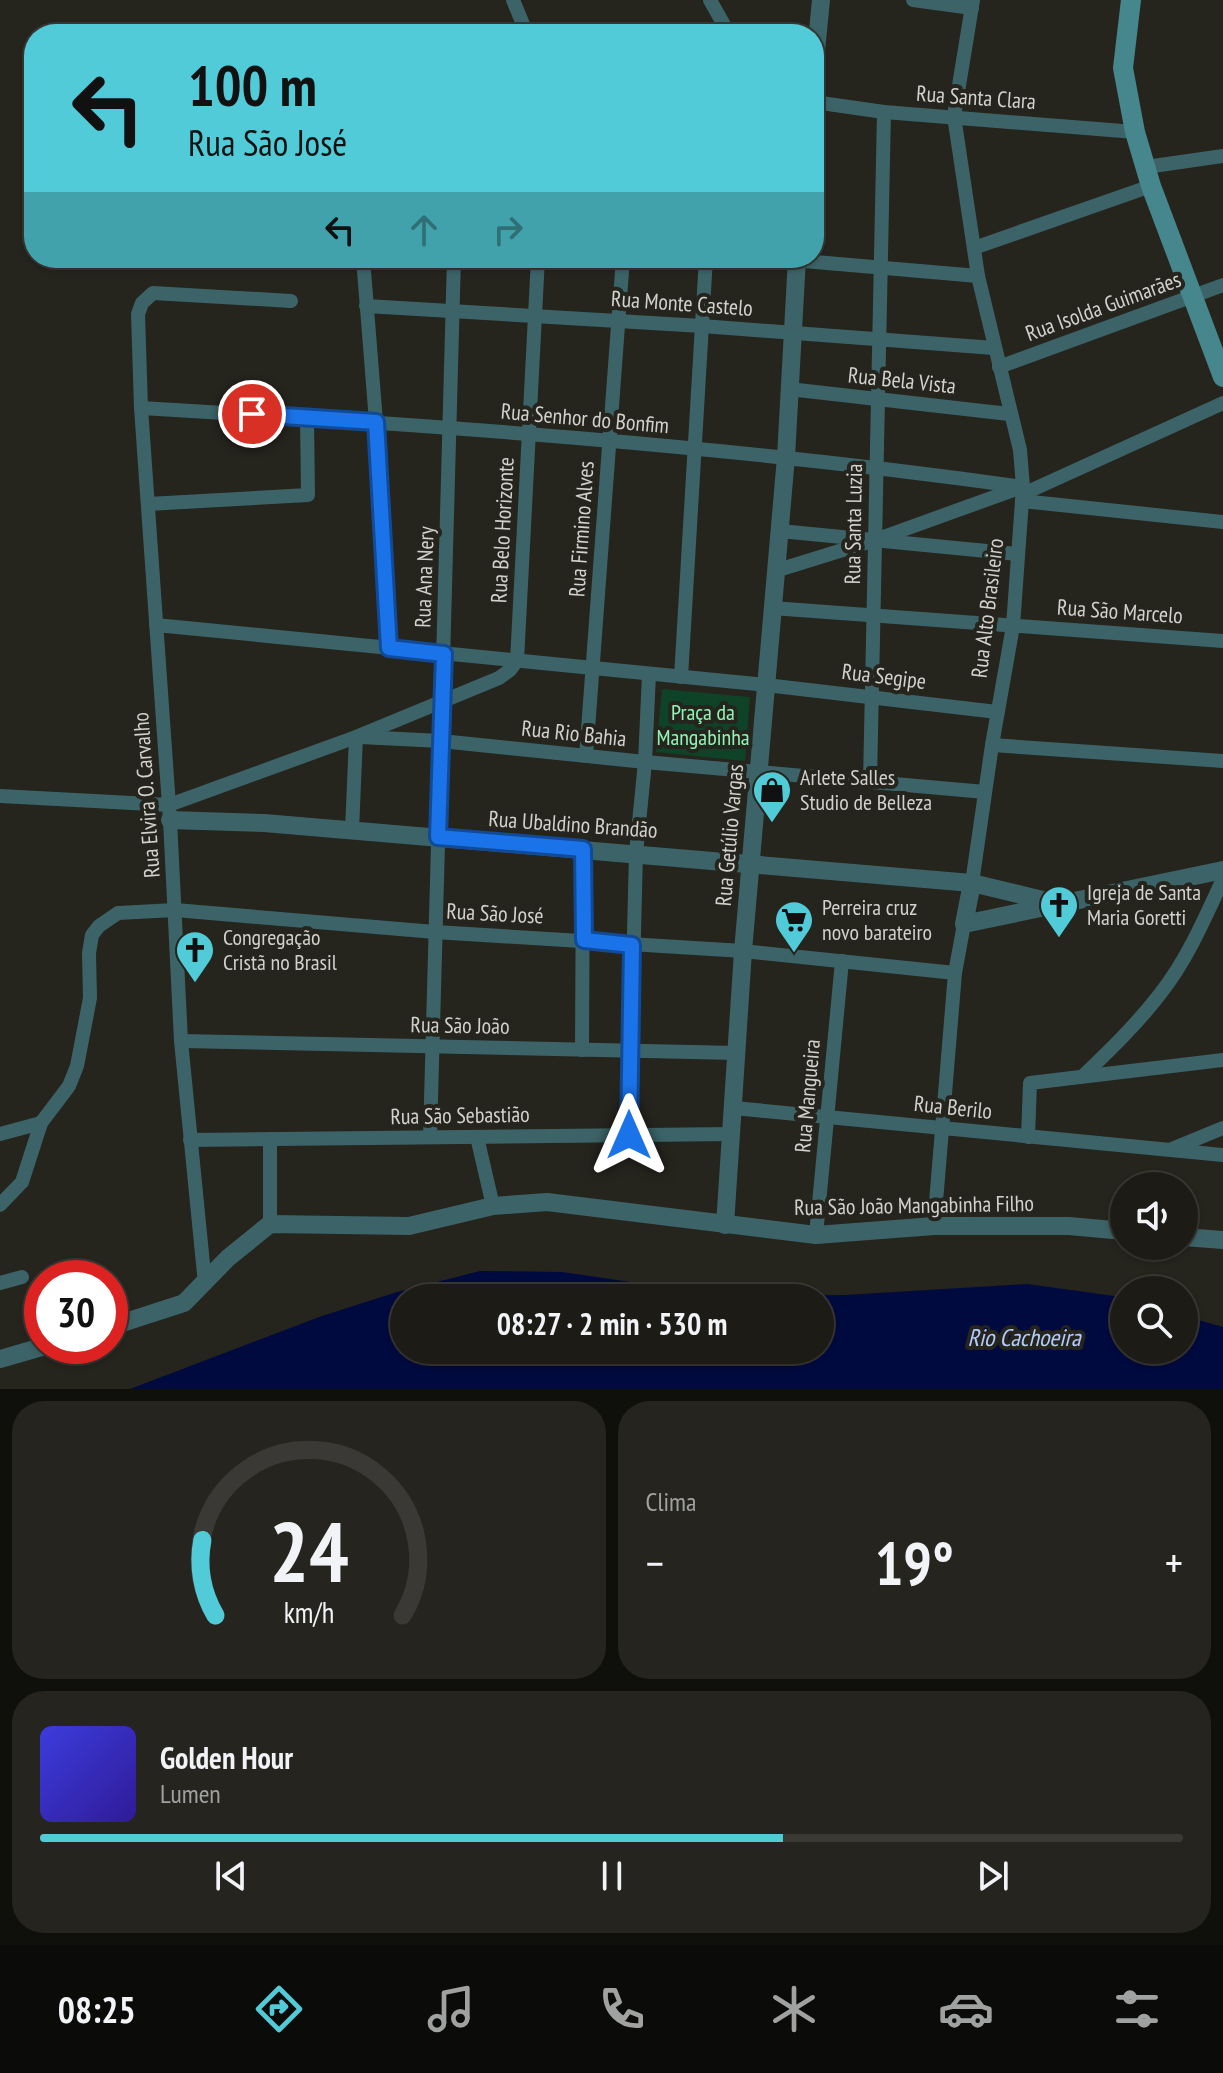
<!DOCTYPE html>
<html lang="pt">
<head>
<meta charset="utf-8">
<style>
  :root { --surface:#1c1b16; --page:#25241f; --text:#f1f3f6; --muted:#a0a1a1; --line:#3a3935; --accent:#52cbd8 }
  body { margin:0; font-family:"PT Sans Narrow",sans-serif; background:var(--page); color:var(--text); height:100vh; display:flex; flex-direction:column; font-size:30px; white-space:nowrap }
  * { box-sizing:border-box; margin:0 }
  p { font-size:26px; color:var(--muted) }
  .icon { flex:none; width:44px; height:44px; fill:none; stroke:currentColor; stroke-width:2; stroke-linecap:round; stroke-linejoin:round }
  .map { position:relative; height:1389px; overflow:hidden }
  .sheet { display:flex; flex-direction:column; gap:12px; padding:12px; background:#0f0f0c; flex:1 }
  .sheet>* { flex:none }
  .guide { position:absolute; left:24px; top:24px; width:800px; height:244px; border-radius:32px; box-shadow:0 2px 6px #0004,0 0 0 2px var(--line); background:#52cbd8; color:#111; overflow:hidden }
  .controls { position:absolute; left:1110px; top:1172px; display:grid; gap:16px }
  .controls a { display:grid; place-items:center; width:88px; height:88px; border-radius:50%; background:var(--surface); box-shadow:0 2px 6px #0004,0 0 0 2px var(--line); font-size:40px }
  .speed { position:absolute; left:24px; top:1260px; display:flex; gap:16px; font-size:40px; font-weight:700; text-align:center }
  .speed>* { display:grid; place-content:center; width:104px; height:104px; border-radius:50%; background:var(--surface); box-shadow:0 2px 6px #0004,0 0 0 2px var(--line); line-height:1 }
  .speed .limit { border:12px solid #d22; background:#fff; color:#111 }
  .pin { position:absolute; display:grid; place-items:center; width:68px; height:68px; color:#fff; margin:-34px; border:4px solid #fff; border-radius:50%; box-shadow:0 2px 8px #0007 }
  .me { position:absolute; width:88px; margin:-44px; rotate:0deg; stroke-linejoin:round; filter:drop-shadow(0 0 6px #0008) }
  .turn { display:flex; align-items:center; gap:28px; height:168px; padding:0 32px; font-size:36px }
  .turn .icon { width:104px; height:104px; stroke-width:2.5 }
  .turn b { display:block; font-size:56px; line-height:68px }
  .lanes { display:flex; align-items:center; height:76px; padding:0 32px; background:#0003; justify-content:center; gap:40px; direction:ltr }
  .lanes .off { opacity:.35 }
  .big { font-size:60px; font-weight:800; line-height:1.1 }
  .sheet .card { flex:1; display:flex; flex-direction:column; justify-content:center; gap:12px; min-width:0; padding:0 28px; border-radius:32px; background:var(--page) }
  .sheet .dial { align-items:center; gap:0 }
  .dial svg { height:208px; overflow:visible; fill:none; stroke:var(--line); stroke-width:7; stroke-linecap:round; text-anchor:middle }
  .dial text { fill:var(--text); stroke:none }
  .song { display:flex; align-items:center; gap:24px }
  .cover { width:96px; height:96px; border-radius:12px; background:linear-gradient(135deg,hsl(240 70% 55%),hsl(250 70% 35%)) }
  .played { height:8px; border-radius:4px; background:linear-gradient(90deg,var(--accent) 65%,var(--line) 65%) }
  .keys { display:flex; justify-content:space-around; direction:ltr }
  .heat { display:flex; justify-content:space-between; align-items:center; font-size:44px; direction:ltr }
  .sheet .tiles { flex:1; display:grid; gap:12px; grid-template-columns:1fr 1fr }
  .card:last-child { grid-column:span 2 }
  .trip { position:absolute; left:390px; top:1284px; width:444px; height:80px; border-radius:40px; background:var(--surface); box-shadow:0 2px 6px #0004,0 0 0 2px var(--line); font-weight:800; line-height:80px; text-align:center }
  .dock { display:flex; height:128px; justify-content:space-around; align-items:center; background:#0b0b09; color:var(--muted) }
  .dock .icon { width:56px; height:56px }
  .dock .active { color:var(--accent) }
  .dock b { font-size:36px; color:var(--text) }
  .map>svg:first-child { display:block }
  .green { fill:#0f4327 }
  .water { fill:#010a3e; fill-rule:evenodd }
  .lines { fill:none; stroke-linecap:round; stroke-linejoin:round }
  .minor { stroke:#3c6367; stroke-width:14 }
  .tertiary { stroke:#3c6367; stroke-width:18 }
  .secondary { stroke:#46868d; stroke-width:20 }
  .route-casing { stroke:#114b97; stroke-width:20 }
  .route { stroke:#1a73e8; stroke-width:14 }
  .labels { text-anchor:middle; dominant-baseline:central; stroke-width:8; stroke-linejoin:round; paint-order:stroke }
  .street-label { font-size:22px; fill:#d2d1cc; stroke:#25241d }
  .park-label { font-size:22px; fill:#91f4b5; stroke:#25241d }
  .poi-label { font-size:22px; fill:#d2d1cc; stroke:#25241d; text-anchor:start }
  .water-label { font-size:24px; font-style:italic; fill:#b3ccff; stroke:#25241d }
</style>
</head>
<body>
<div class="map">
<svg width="1223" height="1389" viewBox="0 0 1223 1389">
  <rect width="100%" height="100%" fill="#25241d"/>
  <!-- green -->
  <polygon class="green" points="662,689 750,697 745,761 656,752"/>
  <!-- water -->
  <path class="water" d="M480,1271L562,1272L726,1296L846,1295L1027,1284L1114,1296L1124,1299V1350H1184V1316L1223,1327V1389H130L322,1316L394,1293ZM404,1298H820V1350H404Z"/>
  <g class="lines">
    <!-- minor -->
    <g class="minor">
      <polyline points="513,0 527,34"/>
      <polyline points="710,0 729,34"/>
      <polyline points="913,0 972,8"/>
      <polyline points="814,102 884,112 1135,132"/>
      <polyline points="1146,167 1223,156"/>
      <polyline points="974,248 1151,186"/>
      <polyline points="363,258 376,422 389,648"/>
      <polyline points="769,258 978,276"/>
      <polyline points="366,306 702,326 994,348"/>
      <polyline points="999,367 1223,285"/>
      <polyline points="789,389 1009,414"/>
      <path d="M141,408C435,425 731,446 1023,487"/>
      <polyline points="1023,494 1223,403"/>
      <polyline points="1022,501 1223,522"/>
      <polyline points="148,504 308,495 307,418"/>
      <polyline points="780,531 1018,554"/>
      <polyline points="775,571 875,540 1019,488"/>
      <polyline points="772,608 1223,641"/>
      <polyline points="156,625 766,685 997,712"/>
      <polyline points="681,677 706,258"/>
      <polyline points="360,737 441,741 645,762 985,792"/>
      <polyline points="992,745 1223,761"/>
      <polyline points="586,756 623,258"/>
      <polyline points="870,782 884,112"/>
      <polyline points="0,796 169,805 356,737 499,678 510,670 517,661 538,258"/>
      <polyline points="352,830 356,737"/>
      <polyline points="972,883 992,745 1013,626 1023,487 1020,450 978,276 954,116 973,0"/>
      <polyline points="181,1041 737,1053"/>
      <polyline points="582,1050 583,849"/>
      <path d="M1083,1076C1110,1050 1137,1024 1160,994C1187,960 1205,918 1223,879"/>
      <polyline points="734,1108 1223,1155"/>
      <polyline points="0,1134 41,1123"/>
      <polyline points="629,1135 636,853 645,762 649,674"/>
      <polyline points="430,1137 454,258"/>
      <polyline points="477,1137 493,1206"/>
      <polyline points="1028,1137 1030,1083 1223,1060"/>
      <polyline points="270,1139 270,1224"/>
      <polyline points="190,1140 731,1134"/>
      <polyline points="1172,1149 1223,1128"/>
      <polyline points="0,1205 22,1182 41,1123 69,1086 77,1066 90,998 89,953 92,935 99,926 118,913 175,910 435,932 743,951 955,973"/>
      <polyline points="934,1226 955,973 964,924"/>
      <polyline points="816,1235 842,961"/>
      <polyline points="0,1283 22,1277"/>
      <polyline points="205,1284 181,1041 170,820 141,408 138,314 142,303 153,293 291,301"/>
    </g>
    <!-- tertiary -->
    <g class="tertiary">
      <polyline points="814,72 821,0"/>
      <polyline points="170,820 264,823 972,883 1059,904"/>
      <polyline points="972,883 964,924 1223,870"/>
      <polyline points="725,1225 743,951 786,457 797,258"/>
      <polyline points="1184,1237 1223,1240"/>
      <polyline points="110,1327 184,1303 228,1258 270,1224 409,1226 493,1206 547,1202 816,1235 934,1226 1069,1226 1124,1231"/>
      <polyline points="0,1359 45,1346"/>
    </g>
    <!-- secondary -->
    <polyline class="secondary" points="1131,0 1123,68 1135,132 1151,186 1223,377"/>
  </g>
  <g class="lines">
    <!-- route casing -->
    <g class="route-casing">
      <polyline id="route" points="252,414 376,422 389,648 444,654 438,837 583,849 584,940 632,945 629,1135"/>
    </g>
    <!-- route -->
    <use href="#route" class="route"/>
  </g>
  <!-- icons -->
  <defs>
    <g id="shop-pin" transform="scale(2)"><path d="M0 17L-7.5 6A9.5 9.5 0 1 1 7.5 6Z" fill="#52cbd8" stroke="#25241d"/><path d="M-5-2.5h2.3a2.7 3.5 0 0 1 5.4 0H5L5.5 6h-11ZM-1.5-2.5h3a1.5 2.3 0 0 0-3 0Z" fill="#111"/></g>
    <g id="church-pin" transform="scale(2)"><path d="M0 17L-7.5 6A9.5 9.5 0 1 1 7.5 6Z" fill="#52cbd8" stroke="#25241d"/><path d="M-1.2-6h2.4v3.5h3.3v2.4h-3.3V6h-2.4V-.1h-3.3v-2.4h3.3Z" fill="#111"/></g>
    <g id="supermarket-pin" transform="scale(2)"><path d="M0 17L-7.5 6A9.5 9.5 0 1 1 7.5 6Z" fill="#52cbd8" stroke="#25241d"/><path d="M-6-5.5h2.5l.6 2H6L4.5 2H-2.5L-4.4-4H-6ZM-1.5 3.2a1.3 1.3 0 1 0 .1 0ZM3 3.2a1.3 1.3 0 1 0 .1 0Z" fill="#111"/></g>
  </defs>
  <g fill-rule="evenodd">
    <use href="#shop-pin" x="772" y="790"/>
    <use href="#church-pin" x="1059" y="905"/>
    <use href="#supermarket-pin" x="794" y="920"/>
    <use href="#church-pin" x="195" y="950"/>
  </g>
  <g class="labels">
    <!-- street labels -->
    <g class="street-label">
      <text transform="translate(976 97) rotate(4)">Rua Santa Clara</text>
      <text transform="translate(682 303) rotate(4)">Rua Monte Castelo</text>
      <text transform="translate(1103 306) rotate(-20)">Rua Isolda Guimarães</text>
      <text transform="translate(902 380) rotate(6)">Rua Bela Vista</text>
      <text transform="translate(585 418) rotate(5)">Rua Senhor do Bonfim</text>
      <text transform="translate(853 524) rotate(-89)">Rua Santa Luzia</text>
      <text transform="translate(581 529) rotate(-86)">Rua Firmino Alves</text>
      <text transform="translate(502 530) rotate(-87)">Rua Belo Horizonte</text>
      <text transform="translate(424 577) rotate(-88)">Rua Ana Nery</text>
      <text transform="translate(987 608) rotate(-83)">Rua Alto Brasileiro</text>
      <text transform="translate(1120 611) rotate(4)">Rua São Marcelo</text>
      <text transform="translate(884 676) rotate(7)">Rua Segipe</text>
      <text transform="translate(574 733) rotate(6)">Rua Rio Bahia</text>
      <text transform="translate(146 795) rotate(-94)">Rua Elvira O. Carvalho</text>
      <text transform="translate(573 824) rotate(4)">Rua Ubaldino Brandão</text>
      <text transform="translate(729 835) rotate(-85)">Rua Getúlio Vargas</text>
      <text transform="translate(495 913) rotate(3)">Rua São José</text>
      <text transform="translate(460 1025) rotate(1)">Rua São João</text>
      <text transform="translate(807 1096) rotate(-85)">Rua Mangueira</text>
      <text transform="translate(953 1107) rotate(6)">Rua Berilo</text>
      <text transform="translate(460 1115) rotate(-1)">Rua São Sebastião</text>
      <text transform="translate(914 1205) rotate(-1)">Rua São João Mangabinha Filho</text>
    </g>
    <!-- park labels -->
    <g class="park-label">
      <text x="703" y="712">Praça da<tspan x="703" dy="25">Mangabinha</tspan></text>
    </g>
    <!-- poi labels -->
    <g class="poi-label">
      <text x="800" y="777">Arlete Salles<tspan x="800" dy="25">Studio de Belleza</tspan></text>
      <text x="1087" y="892">Igreja de Santa<tspan x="1087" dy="25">Maria Goretti</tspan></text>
      <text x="822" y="907">Perreira cruz<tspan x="822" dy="25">novo barateiro</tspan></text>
      <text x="223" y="937">Congregação<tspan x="223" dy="25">Cristã no Brasil</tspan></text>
    </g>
    <!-- water labels -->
    <g class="water-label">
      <text x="1024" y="1337">Rio Cachoeira</text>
    </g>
  </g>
</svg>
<div class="controls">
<a><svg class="icon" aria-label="sound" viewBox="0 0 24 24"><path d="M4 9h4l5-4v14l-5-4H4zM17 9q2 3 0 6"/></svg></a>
<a><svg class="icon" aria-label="search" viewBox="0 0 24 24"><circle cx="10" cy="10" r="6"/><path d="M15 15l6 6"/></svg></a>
</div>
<div class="speed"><div class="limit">30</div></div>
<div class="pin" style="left:252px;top:414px;background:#d93025"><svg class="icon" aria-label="arrive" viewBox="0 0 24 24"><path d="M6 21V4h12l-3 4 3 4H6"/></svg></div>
<svg class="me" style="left:629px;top:1135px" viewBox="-20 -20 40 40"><path d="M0-17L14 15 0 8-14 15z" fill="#1a73e8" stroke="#fff" stroke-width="4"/></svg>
<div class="trip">08:27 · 2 min · 530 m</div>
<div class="guide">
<div class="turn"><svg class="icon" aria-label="left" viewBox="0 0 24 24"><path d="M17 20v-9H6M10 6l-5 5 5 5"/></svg><div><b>100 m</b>Rua São José</div></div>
<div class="lanes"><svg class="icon" aria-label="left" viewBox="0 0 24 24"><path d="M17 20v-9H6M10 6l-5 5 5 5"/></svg><svg class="icon off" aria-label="ahead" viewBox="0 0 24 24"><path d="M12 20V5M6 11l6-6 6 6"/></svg><svg class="icon off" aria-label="right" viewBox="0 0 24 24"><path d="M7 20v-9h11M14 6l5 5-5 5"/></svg></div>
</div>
</div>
<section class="sheet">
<div class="tiles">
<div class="card dial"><svg viewBox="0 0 100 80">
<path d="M14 69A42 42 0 1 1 86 69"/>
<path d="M14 69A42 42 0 0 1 9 40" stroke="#52cbd8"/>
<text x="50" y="56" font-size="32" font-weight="700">24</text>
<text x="50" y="72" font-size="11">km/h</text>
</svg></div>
<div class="card"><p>Clima</p>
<div class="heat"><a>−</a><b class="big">19°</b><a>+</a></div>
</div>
<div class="card">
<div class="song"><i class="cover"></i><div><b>Golden Hour</b><p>Lumen</p></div></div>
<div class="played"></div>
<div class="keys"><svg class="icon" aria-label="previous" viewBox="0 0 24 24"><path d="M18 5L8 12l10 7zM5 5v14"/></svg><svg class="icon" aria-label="pause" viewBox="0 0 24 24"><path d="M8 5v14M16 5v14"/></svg><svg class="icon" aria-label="next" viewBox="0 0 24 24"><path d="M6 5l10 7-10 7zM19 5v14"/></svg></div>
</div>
</div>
</section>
<nav class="dock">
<b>08:25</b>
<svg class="icon active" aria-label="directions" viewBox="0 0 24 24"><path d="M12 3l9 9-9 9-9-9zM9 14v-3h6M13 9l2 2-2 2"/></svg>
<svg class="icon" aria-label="music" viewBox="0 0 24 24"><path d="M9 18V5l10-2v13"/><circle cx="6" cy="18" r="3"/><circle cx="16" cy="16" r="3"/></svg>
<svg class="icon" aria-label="phone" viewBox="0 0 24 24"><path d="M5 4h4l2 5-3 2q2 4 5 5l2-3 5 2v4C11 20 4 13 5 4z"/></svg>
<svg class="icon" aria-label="climate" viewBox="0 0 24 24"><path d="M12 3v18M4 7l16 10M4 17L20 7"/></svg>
<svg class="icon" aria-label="car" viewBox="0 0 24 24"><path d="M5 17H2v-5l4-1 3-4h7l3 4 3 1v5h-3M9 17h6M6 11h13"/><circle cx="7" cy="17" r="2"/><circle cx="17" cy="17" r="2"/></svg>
<svg class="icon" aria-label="filters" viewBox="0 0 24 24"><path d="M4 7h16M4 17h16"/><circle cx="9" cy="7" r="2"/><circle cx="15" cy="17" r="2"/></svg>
</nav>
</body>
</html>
